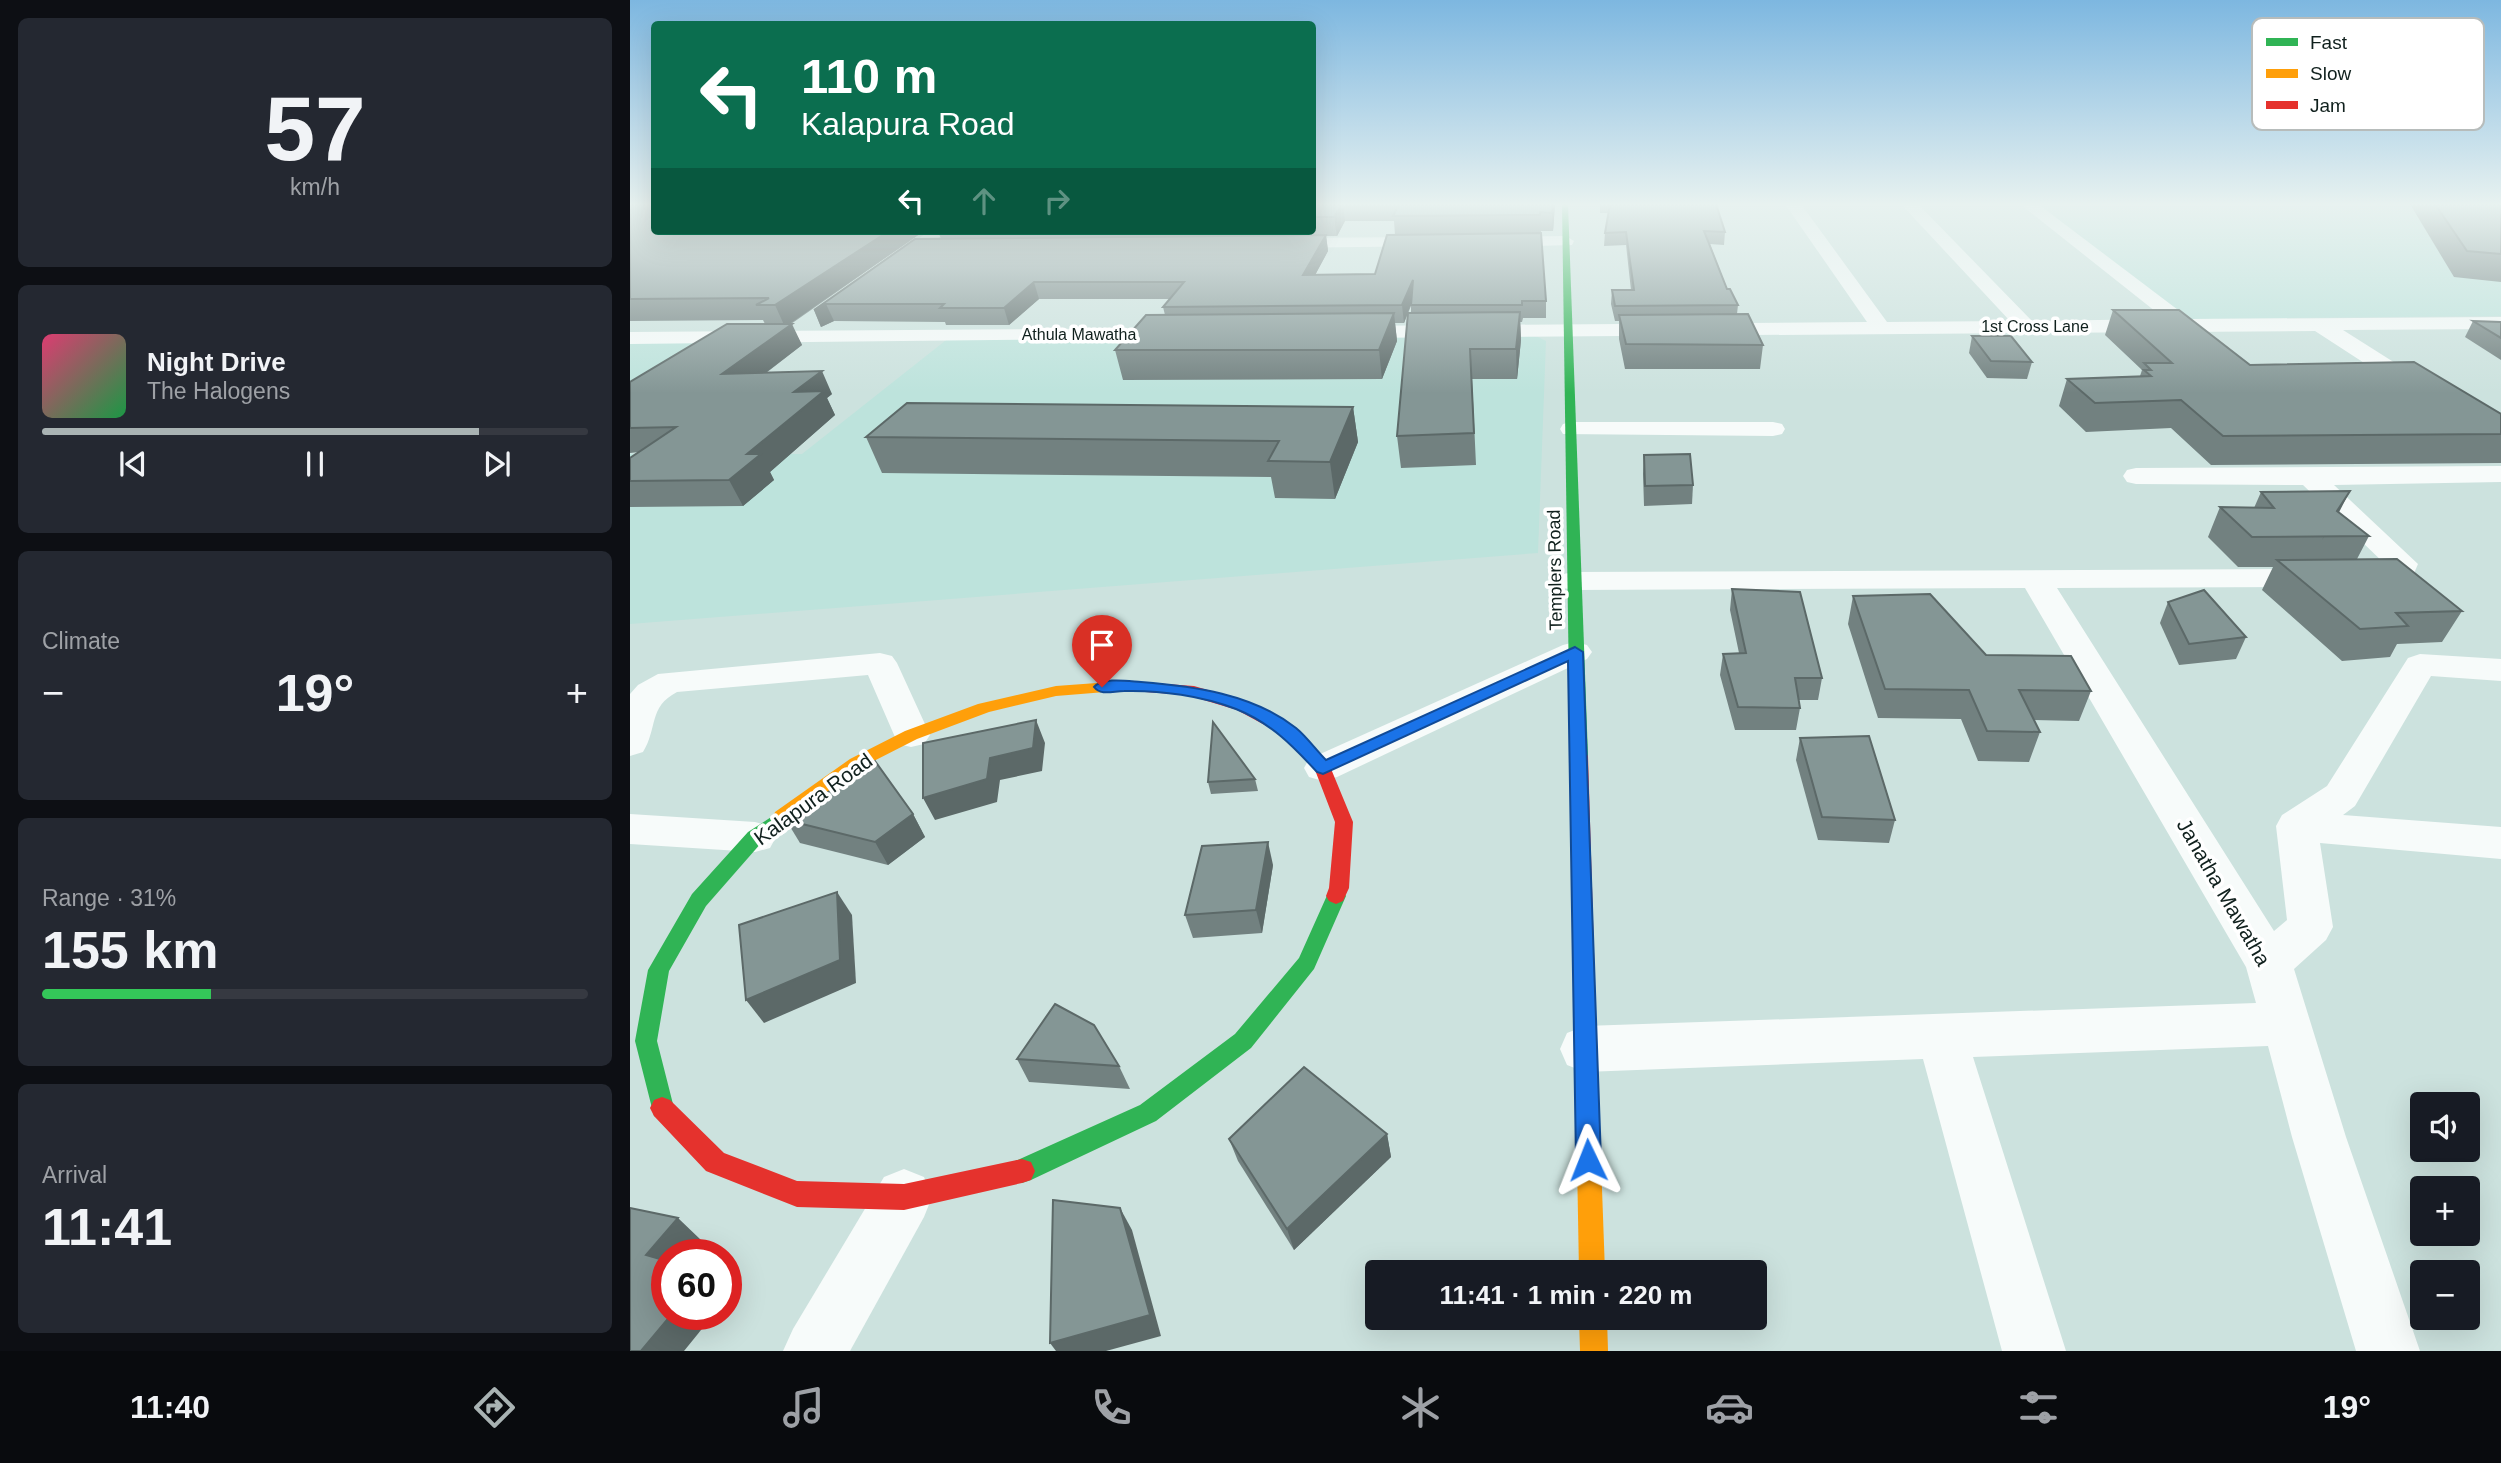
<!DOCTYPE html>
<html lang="en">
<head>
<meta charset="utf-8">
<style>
  :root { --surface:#171b24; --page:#242831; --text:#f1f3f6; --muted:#9ea1a6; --line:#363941; --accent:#a9b3b3 }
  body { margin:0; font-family:Arial,sans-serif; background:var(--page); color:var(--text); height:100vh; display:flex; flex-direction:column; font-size:26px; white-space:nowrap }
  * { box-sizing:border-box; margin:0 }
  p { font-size:23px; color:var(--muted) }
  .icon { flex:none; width:38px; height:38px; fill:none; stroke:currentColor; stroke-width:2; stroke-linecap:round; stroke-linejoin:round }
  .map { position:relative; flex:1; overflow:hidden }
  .side { display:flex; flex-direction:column; gap:18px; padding:18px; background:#0d0f14; width:630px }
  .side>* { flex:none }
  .hud { position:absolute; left:21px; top:21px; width:665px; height:214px; border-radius:7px; box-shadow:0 7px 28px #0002; background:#0b6e4f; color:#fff; overflow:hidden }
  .fabs { position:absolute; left:1780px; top:1092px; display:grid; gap:14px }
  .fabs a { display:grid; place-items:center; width:70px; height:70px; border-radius:7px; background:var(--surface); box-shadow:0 7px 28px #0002; font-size:35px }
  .speed { position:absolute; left:21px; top:1239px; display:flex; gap:14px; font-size:35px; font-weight:700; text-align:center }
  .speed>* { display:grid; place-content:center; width:91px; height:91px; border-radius:50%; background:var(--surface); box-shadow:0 7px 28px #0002; line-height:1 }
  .speed .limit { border:10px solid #d22; background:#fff; color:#111 }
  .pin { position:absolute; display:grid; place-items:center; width:60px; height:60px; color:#fff; margin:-72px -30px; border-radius:50% 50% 50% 0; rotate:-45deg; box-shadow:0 0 7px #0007 }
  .pin .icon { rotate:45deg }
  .me { position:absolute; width:77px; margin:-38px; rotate:358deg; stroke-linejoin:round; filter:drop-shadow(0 0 5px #0008) }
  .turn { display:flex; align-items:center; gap:24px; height:147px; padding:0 35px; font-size:32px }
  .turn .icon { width:91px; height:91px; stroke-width:2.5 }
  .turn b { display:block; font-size:49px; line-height:60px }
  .lanes { display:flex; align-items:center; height:66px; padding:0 35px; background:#0003; justify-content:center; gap:35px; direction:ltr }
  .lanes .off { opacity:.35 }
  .big { font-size:52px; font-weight:600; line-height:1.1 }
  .side .tile { flex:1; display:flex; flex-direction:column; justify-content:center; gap:10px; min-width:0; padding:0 24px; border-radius:10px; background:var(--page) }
  .side .dial { align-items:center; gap:0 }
  .dial b { font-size:91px; line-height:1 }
  .song { display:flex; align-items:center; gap:21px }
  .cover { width:84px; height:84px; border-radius:10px; background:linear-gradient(135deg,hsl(340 70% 55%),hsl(140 70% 35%)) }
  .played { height:7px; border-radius:4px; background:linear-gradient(90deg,var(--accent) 80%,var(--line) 80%) }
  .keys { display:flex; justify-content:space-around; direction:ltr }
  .heat { display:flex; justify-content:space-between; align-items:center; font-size:38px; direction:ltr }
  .charge { height:10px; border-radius:5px; background:linear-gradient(90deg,#34c759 31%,var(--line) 0) }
  .trip { position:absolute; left:735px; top:1260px; width:402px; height:70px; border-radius:7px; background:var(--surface); box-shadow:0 7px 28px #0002; font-weight:600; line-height:70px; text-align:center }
  .dock { display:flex; height:112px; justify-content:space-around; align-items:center; background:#090b0e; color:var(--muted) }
  .dock .icon { width:49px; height:49px }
  .dock .current { color:var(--accent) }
  .dock b { font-size:32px; color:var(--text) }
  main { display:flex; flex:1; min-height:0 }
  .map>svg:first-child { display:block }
  .built { fill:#bde3dc }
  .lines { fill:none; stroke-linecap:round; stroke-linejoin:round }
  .street { fill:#f7fbfa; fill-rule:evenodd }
  .fast { fill:#30b455; fill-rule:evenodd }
  .slow { fill:#ff9f0a; fill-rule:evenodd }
  .jam { fill:#e5322d; fill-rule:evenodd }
  .wall { fill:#728180; fill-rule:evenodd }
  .shaded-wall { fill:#5c6968 }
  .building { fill:#849695; stroke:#5c6968; stroke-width:2 }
  .route { fill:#1a73e8; stroke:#114b97; stroke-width:2 }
  .labels { text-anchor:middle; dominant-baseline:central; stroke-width:7; stroke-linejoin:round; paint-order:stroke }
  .far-street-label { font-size:16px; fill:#10201d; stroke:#fff }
  .street-label { font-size:18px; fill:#10201d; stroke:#fff }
  .near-street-label { font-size:21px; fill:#10201d; stroke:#fff }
  .key { fill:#fff; stroke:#b7bcbb; stroke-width:2 }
  .key-label { font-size:19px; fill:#10201d }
</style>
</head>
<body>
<main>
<section class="side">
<div class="tile dial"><b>57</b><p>km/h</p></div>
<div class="tile">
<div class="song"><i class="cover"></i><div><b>Night Drive</b><p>The Halogens</p></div></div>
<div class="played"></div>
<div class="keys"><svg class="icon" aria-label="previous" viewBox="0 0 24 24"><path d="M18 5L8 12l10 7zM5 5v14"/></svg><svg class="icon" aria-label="pause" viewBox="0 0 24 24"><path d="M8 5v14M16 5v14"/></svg><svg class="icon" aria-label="next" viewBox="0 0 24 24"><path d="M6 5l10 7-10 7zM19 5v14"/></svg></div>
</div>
<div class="tile"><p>Climate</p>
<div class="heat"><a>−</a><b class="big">19°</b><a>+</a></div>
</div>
<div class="tile"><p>Range · 31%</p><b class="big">155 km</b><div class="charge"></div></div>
<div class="tile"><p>Arrival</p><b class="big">11:41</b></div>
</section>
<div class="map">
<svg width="1871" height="1351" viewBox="0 0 1871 1351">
  <rect width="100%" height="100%" fill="#cce2de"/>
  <!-- built -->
  <g class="built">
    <polygon points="1401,204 1871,204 1871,316 1558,319"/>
    <polygon points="869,332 908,337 916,341 908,553 0,624 0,454 172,454 320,337"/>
    <polygon points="114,339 0,412 0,340"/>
  </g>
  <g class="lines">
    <!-- street -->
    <g class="street">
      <polygon points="1155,204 1171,204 1257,322 1380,321 1271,204 1288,204 1402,321 1535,319 1390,204 1408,204 1560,319 1871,317 1871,329 1713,330 1871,430 1871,449 1862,446 1685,331 717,338 710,336 707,332 710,328 717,326 1237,322"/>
      <polygon points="299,231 317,231 269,270 257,270 254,266 257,262"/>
      <polygon points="936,236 944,241 942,245 866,247 858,242 866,237"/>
      <polygon points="803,237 809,238 811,242 809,246 649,248 641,243 649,238"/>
      <polygon points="546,328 553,330 556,334 553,338 0,344 0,332"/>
      <polygon points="942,422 1143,422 1152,424 1155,429 1152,434 1143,436 933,434 930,429 933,424"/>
      <polygon points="1871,466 1871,482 1704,485 1788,564 1779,585 1768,587 1729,585 1725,578 1729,571 1756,569 1757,566 1673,485 1506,484 1497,482 1493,476 1497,470 1506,468"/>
      <polygon points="1684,569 1695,571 1699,578 1695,585 1684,587 1427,588 1644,931 1657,920 1646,826 1652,815 1697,786 1778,658 1790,654 1871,659 1871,681 1801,676 1725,806 1713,815 1871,827 1871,859 1690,843 1703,927 1696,940 1664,969 1716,1137 1790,1351 1726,1351 1662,1137 1638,1046 1343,1057 1436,1351 1372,1351 1293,1059 955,1072 937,1065 930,1049 937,1033 955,1026 1626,1003 1616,967 1395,588 944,590 933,588 928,581 933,574 944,572"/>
      <polygon points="945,642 957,645 962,652 957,659 707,777 693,781 679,777 674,768 679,759 933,645"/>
      <path d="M250,653L262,656L267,663L300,735L294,744L281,747L268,744L238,675L47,692C18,707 28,728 13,752L0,756V694L8,685L28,674Z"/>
      <polygon points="0,814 125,822 140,826 146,837 140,848 125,852 0,844"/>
      <polygon points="274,1169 294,1177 302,1197 294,1217 220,1351 153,1351 163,1329 254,1177"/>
    </g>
    <!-- fast -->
    <g class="fast">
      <polygon points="932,204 938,204 958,756 955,760 943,760 940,756"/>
      <polygon points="152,810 159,812 161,817 159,822 132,842 76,906 39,971 27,1041 44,1108 40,1116 32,1119 24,1116 5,1041 18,970 62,894 118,832"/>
      <polygon points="706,888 713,891 716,896 684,969 621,1048 526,1121 401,1180 392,1183 383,1180 379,1171 383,1162 510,1105 605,1034 669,958 699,891"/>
    </g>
    <!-- slow -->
    <g class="slow">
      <polygon points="494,681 502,686 500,690 426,696 359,712 287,739 232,767 159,822 145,822 143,817 145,812 220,759 275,731 348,704 426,686"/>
      <polygon points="956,1040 964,1043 967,1050 975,1272 949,1272 945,1050 948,1043"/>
      <polygon points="949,1318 977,1318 978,1351 950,1351"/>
    </g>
    <!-- jam -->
    <g class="jam">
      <polygon points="494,681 564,686 619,702 665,727 699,764 723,822 719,888 713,901 706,904 699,901 696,896 699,888 705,822 685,770 653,735 607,710 557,695 488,690 486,686"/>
      <polygon points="949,750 955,752 958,756 967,1050 964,1057 956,1060 948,1057 945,1050 940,756 943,752"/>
      <polygon points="32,1097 40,1100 94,1153 167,1181 274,1184 392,1159 401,1162 405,1171 401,1180 392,1183 274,1210 167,1207 76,1171 24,1116 20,1108 24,1100"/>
    </g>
  </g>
  <!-- wall -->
  <g class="wall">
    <polygon points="0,204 294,231 161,324 172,345 136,373 202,394 197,398 205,415 140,472 144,480 113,506 0,507 0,458 9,452 0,453 0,382 135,324 133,320 0,321"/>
    <path d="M682,204H925L923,231H911L916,301V318H893L892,322H890L891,340L887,379H842L846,465L771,468L767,436L781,313V306L774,323H765L767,341L752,379L493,380L485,350L535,315L533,307L540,299H409L379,325H316L315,322L204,321L191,327L184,310L311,239L308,231H682ZM715,221H764L765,235L745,274L685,275L698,251L696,236H707Z"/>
    <polygon points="970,204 1086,204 1095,232 1094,245 1080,244 1097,289 1108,305 1107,314 1133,345 1130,369 995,369 989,339 989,321 985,321 981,304 982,290 1001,290 996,245 974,246 975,233 978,213 970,213"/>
    <polygon points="1780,204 1871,204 1871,282 1824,277"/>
    <polygon points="1483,310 1620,365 1871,414 1871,463 1581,465 1541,428 1456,432 1429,406 1437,379 1510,376 1512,370 1475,335"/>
    <polygon points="1843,321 1871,322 1871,360 1835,337"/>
    <polygon points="1342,336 1402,362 1397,379 1357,378 1339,353"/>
    <polygon points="723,407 728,442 705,499 645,498 641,477 252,473 236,437"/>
    <polygon points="1014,455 1063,485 1062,504 1014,506 1013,474"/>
    <polygon points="1631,492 1709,512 1739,536 1727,559 1832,611 1812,642 1767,644 1760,657 1712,661 1632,590 1643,567 1608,567 1578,537 1590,507 1624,508"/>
    <polygon points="1102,589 1192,678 1188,700 1169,700 1170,708 1166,730 1105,730 1090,675 1093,654 1109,653 1100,610"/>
    <polygon points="1223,596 1356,655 1461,691 1449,721 1404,720 1410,732 1399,762 1348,761 1331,719 1248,718 1218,624"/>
    <polygon points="1538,602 1616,637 1606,659 1549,665 1530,623"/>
    <polygon points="1170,738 1265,820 1259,843 1188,840 1166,760"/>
    <polygon points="625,779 628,791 581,794 578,782"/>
    <polygon points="283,814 295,837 258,865 170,843 156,820"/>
    <polygon points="643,865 632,933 563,938 555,915"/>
    <polygon points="387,1059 489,1066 500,1089 399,1082"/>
    <polygon points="757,1134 761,1157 664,1250 608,1161 599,1139"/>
  </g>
  <!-- shaded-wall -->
  <g class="shaded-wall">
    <polygon points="712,204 713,204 715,221 707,236 704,217"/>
    <polygon points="923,204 925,204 923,231 922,213"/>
    <polygon points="259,231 294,231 155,327 145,305"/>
    <polygon points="696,235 698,251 676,292 673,275"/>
    <polygon points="783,280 784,296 774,323 772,305"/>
    <polygon points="404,282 409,299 379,325 374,308"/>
    <polygon points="196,304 204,321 191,327 184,310"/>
    <polygon points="890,312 891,340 887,379 886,349"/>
    <polygon points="764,313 767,341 752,379 749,350"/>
    <polygon points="162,324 172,345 104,397 92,374"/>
    <polygon points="192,371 202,394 197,398 205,415 140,472 144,480 113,506 99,480 164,392"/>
    <polygon points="723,407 728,442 705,499 700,462"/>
    <polygon points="1720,491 1705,520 1692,540 1707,511"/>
    <polygon points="406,720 415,743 412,771 370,780 367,802 305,820 293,798 360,758"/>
    <polygon points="283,814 295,837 258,865 245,842"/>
    <polygon points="638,842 643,865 632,933 626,910"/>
    <polygon points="207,892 222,915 226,983 134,1023 116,1000"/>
    <polygon points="757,1134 761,1157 664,1250 657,1229"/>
    <polygon points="490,1208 502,1230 531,1336 476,1351 426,1351 420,1343"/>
    <polygon points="48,1218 71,1240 58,1255 37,1255 37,1273 16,1255"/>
    <polygon points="96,1289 101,1293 96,1299"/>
    <polygon points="42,1314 84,1314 54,1351 11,1351"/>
  </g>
  <!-- building -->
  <g class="building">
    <polygon points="0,204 24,204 24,231 259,231 145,305 126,305 139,298 0,299"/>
    <polygon points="682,204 712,204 704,217 682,217"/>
    <polygon points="769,204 923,204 922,213 910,212 910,215 763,216"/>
    <polygon points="980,204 1086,204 1095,232 1074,231 1097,289 1100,289 1108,305 985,306 982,290 1004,290 996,232 975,233"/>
    <polygon points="1805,204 1871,204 1871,254 1837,251"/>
    <polygon points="911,233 916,301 892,301 892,305 781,305 783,280 772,305 533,307 554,282 404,282 374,308 310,308 314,304 196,304 184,310 285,239 696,235 673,275 745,274 757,235"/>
    <polygon points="1483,310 1549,310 1620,365 1784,362 1871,414 1871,434 1593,436 1551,400 1465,403 1437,379 1521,376 1514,370 1521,370 1514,363 1542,363"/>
    <polygon points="890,312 886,349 840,349 844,433 767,436 778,313"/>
    <polygon points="764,313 749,350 485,350 516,315"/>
    <polygon points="1118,314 1133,345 996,344 989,315"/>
    <polygon points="1843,321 1871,322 1871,338"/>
    <polygon points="97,324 162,324 92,374 192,371 164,392 194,391 117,454 131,454 99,480 0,481 0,458 46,427 0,428 0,382"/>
    <polygon points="1342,336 1381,336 1402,362 1361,361"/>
    <polygon points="277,403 723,407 700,462 638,461 649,441 236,437"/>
    <polygon points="1060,454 1063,485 1015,486 1014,455"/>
    <polygon points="1720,491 1707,511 1739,536 1622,537 1590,507 1644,508 1631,492"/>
    <polygon points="1767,559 1832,611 1766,613 1778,626 1730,629 1647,560"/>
    <polygon points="1102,589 1170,592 1192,678 1165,678 1170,708 1108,707 1093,654 1116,653"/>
    <polygon points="1574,590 1616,637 1559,644 1538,602"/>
    <polygon points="1300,594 1356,655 1441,656 1461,691 1389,690 1410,732 1357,731 1339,690 1255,689 1223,596"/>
    <polygon points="406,720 403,748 360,758 357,779 293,798 293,743"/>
    <polygon points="583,722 625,779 578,782"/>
    <polygon points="1239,736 1265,820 1192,817 1170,738"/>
    <polygon points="245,761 283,814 245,842 156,820"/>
    <polygon points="638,842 626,910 555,915 572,846"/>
    <polygon points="207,892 210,960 116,1000 109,925"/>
    <polygon points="425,1004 464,1025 489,1066 387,1059"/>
    <polygon points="674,1067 757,1134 657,1229 599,1139"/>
    <polygon points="423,1200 490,1208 520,1315 420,1343"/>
    <polygon points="0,1208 48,1218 16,1255 37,1261 37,1314 42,1314 11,1351 0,1351"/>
  </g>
  <!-- sky -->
  <linearGradient id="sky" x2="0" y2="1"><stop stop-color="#7db7e0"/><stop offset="0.52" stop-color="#e8f2f0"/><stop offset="1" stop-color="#e8f2f0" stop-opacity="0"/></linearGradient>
  <rect width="1871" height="393" fill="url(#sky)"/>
  <!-- route -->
  <path class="route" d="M945,647L953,652L971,1160L967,1169L958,1173L949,1169L946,1160L938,661L693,774L687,772C663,746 641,723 606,709C572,696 531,690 494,691C483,691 471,696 464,687C473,677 497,681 511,682C563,686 623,694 666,728C677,737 686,750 696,760Z"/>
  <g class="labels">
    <!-- far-street labels -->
    <g class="far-street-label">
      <text x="1405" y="326">1st Cross Lane</text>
      <text x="449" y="334">Athula Mawatha</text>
    </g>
    <!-- street labels -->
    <g class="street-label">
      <text transform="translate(925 570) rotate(-91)">Templers Road</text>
    </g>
    <!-- near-street labels -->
    <g class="near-street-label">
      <text transform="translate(183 799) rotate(-36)">Kalapura Road</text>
      <text transform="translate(1594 892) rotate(60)">Janatha Mawatha</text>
    </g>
  </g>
  <!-- legend -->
  <rect x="1622" y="18" width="232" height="112" rx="10" class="key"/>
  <rect x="1636" y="38" width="32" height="8" fill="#30b455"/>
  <rect x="1636" y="69" width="32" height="9" fill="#ff9f0a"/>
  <rect x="1636" y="101" width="32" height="8" fill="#e5322d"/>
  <g class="key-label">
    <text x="1680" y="49">Fast</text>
    <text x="1680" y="80">Slow</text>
    <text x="1680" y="112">Jam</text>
  </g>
</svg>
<div class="fabs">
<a><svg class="icon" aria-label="sound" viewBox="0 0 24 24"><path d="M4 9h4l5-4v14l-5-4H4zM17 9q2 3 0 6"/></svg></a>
<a>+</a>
<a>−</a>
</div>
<div class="speed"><div class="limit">60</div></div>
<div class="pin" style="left:472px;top:687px;background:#d93025"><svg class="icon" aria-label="arrive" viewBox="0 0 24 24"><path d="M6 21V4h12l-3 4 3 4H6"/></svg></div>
<svg class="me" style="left:958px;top:1160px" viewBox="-20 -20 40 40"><path d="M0-17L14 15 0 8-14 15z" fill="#1a73e8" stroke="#fff" stroke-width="4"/></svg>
<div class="trip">11:41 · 1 min · 220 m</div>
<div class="hud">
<div class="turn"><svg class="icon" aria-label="left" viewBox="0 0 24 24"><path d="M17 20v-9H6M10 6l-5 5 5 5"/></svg><div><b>110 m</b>Kalapura Road</div></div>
<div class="lanes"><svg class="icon" aria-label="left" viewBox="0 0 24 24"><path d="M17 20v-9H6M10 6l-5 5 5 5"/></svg><svg class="icon off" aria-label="ahead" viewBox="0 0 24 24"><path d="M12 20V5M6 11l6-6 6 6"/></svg><svg class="icon off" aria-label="right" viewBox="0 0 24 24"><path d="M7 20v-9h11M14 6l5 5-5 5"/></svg></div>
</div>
</div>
</main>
<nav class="dock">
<b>11:40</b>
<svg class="icon current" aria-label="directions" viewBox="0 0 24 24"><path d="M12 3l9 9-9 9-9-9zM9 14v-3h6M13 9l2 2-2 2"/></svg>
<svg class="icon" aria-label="music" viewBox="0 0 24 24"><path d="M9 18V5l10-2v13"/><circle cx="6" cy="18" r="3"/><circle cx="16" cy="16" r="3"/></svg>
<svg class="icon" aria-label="phone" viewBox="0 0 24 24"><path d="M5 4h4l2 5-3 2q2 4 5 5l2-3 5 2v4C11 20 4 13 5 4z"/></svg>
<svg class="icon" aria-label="climate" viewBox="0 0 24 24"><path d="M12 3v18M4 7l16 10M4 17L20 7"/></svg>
<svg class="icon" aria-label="car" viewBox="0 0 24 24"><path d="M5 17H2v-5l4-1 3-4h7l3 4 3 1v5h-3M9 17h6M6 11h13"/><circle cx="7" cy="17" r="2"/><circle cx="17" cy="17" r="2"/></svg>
<svg class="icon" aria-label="filters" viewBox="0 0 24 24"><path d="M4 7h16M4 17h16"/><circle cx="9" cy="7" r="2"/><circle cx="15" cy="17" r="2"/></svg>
<b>19°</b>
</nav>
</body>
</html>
